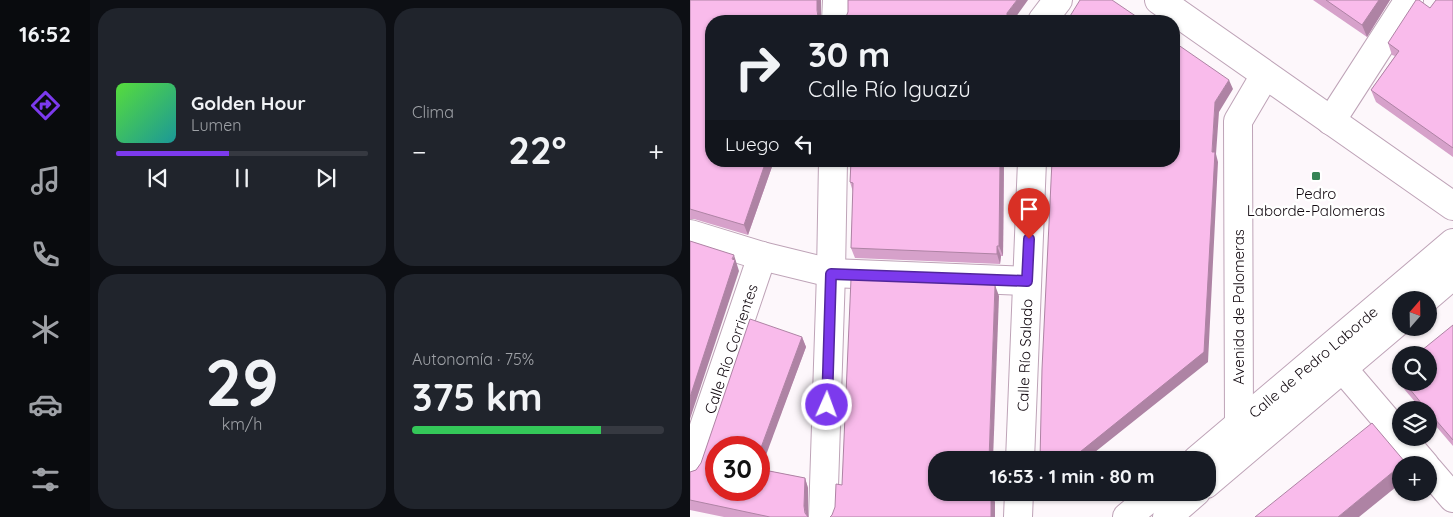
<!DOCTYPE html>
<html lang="es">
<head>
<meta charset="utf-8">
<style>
  :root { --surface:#171b24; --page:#20242c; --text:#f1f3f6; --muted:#9ea1a6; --line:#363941; --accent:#7c3aed }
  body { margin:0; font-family:Quicksand,sans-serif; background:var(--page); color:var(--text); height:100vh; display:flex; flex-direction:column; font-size:19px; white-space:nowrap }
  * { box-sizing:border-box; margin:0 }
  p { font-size:16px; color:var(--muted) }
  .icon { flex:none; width:28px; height:28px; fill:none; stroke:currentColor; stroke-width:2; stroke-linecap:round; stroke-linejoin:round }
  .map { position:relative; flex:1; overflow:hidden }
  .side { display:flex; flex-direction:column; gap:8px; padding:8px; background:#0d0f14; width:600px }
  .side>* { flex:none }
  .top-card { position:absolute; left:15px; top:15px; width:475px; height:152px; border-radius:20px; box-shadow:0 1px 4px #0004; background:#171b24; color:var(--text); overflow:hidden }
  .needle { width:32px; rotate:20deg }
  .controls { position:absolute; left:702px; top:291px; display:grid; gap:10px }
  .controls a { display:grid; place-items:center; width:45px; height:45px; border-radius:50%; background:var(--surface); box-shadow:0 1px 4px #0004; font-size:25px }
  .speed { position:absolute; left:15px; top:436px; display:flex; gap:10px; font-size:25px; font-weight:700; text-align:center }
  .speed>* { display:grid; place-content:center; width:65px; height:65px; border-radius:50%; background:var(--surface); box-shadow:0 1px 4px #0004; line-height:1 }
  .speed .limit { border:8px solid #d22; background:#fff; color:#111 }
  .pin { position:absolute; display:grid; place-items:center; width:42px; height:42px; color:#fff; margin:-51px -21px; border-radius:50% 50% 50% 0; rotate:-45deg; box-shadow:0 0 5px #0007 }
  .pin .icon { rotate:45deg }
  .me { position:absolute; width:55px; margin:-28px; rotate:2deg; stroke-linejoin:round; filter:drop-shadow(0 0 4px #0008) }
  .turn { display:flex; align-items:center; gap:18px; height:105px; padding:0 20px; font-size:22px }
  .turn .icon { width:65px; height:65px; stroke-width:2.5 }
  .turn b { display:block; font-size:35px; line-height:42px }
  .then { display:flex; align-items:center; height:48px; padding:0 20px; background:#0003; gap:10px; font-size:19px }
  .big { font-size:38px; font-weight:700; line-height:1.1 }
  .side .card { flex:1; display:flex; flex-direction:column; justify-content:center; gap:8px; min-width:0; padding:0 18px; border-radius:20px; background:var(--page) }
  .side .dial { align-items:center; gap:0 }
  .dial b { font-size:65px; line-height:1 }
  .song { display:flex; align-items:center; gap:15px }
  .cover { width:60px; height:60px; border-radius:8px; background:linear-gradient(135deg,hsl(110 70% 55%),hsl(180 70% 35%)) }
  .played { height:5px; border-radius:2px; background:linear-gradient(90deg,var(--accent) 45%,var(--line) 45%) }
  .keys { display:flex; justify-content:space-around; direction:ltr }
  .heat { display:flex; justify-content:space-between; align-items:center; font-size:28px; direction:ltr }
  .charge { height:8px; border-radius:4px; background:linear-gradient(90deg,#34c759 75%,var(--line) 0) }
  .side .tiles { flex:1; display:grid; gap:8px; grid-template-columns:repeat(2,1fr) }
  .trip { position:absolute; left:238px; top:451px; width:288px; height:50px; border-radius:20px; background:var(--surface); box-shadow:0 1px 4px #0004; font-weight:700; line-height:50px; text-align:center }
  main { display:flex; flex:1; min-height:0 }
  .dock { display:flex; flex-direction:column; width:90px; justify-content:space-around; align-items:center; background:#090b0e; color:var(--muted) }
  .dock .icon { width:35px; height:35px }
  .dock .current { color:var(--accent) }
  .dock b { font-size:22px; color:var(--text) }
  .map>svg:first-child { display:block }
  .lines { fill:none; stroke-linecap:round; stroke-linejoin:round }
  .minor-casing { stroke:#bea3b7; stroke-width:30 }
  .minor { stroke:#fff; stroke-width:28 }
  .wall { fill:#d6a1ca }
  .shaded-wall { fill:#ae83a4 }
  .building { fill:#f9bbeb; stroke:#ae83a4 }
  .route-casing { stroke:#51269a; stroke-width:12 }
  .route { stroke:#7c3aed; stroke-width:9 }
  .poi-dot { fill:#368656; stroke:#fff; stroke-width:2 }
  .labels { text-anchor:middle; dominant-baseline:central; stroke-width:5; stroke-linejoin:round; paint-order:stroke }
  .poi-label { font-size:15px; fill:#120910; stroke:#fff }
  .street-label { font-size:15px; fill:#120910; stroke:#fff }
</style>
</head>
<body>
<main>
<nav class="dock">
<b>16:52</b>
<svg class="icon current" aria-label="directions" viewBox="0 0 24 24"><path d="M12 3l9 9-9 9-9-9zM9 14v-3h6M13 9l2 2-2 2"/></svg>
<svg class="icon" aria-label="music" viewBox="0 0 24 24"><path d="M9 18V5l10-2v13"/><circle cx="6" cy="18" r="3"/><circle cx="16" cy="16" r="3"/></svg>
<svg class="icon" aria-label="phone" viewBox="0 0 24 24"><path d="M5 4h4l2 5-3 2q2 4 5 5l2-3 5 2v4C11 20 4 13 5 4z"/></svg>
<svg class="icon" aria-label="climate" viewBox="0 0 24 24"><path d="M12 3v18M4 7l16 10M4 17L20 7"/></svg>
<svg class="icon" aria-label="car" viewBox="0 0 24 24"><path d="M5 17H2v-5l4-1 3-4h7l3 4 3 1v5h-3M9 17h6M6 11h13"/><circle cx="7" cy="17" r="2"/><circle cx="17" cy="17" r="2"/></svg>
<svg class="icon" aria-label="filters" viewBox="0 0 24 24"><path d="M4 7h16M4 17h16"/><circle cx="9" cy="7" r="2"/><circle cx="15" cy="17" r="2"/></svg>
</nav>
<section class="side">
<div class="tiles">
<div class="card">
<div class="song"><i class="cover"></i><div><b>Golden Hour</b><p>Lumen</p></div></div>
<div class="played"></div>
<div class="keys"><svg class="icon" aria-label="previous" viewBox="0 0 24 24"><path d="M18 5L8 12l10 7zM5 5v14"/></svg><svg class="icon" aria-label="pause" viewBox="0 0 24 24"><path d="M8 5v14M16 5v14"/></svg><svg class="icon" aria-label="next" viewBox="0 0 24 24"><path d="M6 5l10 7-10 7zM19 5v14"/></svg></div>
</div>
<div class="card"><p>Clima</p>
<div class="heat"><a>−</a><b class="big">22°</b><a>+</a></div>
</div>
<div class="card dial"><b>29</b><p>km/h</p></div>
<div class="card"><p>Autonomía · 75%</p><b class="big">375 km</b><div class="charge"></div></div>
</div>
</section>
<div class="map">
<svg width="763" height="517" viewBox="0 0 763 517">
  <rect width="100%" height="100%" fill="#fdf7fb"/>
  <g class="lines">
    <!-- minor casing -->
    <g class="minor-casing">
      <g id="minor">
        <polyline points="469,0 763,206"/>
        <polyline points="146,21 147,0"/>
        <polyline points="352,21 368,0"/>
        <polyline points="641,121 719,0"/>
        <polyline points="0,234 72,256 141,273 337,281"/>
        <polyline points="734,300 763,275"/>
        <polyline points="653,369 735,465"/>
        <polyline points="549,426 548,121 575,75"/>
        <path id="s1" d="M330,460L342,161"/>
        <path id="s2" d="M507,460L763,243"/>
        <path id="s3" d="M0,468L72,256"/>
        <polyline points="739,470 763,498"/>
        <polyline points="516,484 711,319"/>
        <polyline points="133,517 141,273 143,161"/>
        <polyline points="328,517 329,492"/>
        <polyline points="437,517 467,492"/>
        <polyline points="477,517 506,492"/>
      </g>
    </g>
    <!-- minor -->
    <use href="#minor" class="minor"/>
  </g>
  <!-- wall -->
  <g class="wall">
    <polygon points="0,0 21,21 21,161 84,161 58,235 4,219 0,219"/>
    <polygon points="623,0 700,0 677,37"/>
    <polygon points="763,0 763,157 686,102 681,90 705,56 702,55 698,43 740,8"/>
    <polygon points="161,161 314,161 313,256 311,256 310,264 165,258 161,248 163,192 160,182"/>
    <polygon points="763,325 763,446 739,418 739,410 732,410 709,383 705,372 711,367 711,382 739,382"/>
    <polygon points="112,337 116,347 70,469 115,478 118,488 117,516 118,517 34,517 0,510 0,472 6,470"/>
  </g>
  <!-- shaded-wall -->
  <g class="shaded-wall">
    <polygon points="127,0 131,0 131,21 128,17 127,10"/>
    <polygon points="327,0 338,0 323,21 317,21 317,13"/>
    <polygon points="689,0 700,0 677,37 672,25"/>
    <polygon points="539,80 543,89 529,112 526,154 528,162 518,362 395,460 380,460 522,152 525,102"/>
    <polygon points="76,161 84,161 58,235 54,225"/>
    <polygon points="310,161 314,161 313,256 309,246"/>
    <polygon points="307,246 311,256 310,264 307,254"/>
    <polygon points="44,255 49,271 0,419 0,397"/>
    <polygon points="305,285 309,296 303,460 299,460"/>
    <polygon points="112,337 116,347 69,474 69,453"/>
    <polygon points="711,465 711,483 669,517 648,517"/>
    <polygon points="115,478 118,488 118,517 117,517 114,506"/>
    <polygon points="298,492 302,492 305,502 305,517 301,517"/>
  </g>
  <!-- building -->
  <g class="building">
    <polygon points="0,0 127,0 127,10 128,17 132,21 21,21 21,161 76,161 54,225 0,209"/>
    <polygon points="158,0 327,0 317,13 317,21 153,21 155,19 158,12"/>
    <polygon points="390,0 422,0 453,21 377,21"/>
    <polygon points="636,0 689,0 672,25"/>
    <polygon points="726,0 729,0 740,8 746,0 763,0 763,148 681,90 709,51 698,43"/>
    <polygon points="484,42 539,80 525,102 522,152 525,152 514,352 380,460 350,460 352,369 362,161 484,161"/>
    <polygon points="161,161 310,161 309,246 307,246 307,254 161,248 163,183 160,182"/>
    <polygon points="0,241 44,255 42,259 45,260 0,397"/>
    <polygon points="161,279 305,285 299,460 246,460 246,492 301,492 301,517 140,517 142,515 145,507 146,484 152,485"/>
    <polygon points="60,319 112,337 69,453 69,448 26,448 26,490 69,490 69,469 115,478 114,506 115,513 118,517 80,517 0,500 0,472 6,470 11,463"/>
    <polygon points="763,325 763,440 739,412 739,410 737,410 714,382 739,382 739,355 726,355"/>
    <polygon points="711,367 711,380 705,372"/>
    <polygon points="682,423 715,462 648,517 565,517"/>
  </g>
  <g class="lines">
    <!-- route casing -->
    <g class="route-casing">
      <polyline id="route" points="137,405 141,274 337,281 339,239"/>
    </g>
    <!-- route -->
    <use href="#route" class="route"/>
  </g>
  <!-- markers -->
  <rect class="poi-dot" x="621" y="171" width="10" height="10" rx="2.5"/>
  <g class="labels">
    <!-- poi labels -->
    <g class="poi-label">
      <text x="626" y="193">Pedro<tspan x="626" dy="17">Laborde-Palomeras</tspan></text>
    </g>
    <!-- street labels -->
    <g class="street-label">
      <text transform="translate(548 307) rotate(-90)">Avenida de Palomeras</text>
      <text stroke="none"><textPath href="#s3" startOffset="126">Calle Río Corrientes</textPath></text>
      <text stroke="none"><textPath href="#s1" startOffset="105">Calle Río Salado</textPath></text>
      <text stroke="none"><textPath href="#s2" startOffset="152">Calle de Pedro Laborde</textPath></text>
    </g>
  </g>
</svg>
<div class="controls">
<a><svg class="needle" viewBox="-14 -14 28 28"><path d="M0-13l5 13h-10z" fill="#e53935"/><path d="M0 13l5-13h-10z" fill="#9ea1a6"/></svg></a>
<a><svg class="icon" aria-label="search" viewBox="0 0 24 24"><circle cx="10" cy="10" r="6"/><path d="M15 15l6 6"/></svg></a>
<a><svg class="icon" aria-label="layers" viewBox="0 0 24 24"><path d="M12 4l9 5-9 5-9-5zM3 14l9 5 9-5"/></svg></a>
<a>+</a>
</div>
<div class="speed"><div class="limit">30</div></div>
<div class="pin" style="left:339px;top:239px;background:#d93025"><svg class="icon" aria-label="arrive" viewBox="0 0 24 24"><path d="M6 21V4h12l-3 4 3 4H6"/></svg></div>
<svg class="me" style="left:137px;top:405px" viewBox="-20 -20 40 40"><circle r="17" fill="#7c3aed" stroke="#fff" stroke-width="3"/><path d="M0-11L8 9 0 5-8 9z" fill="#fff"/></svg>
<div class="trip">16:53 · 1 min · 80 m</div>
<div class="top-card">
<div class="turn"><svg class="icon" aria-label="right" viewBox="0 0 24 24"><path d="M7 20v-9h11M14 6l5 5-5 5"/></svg><div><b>30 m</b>Calle Río Iguazú</div></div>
<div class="then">Luego<svg class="icon" aria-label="left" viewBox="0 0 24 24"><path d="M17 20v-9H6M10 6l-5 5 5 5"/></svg></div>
</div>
</div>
</main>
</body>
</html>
